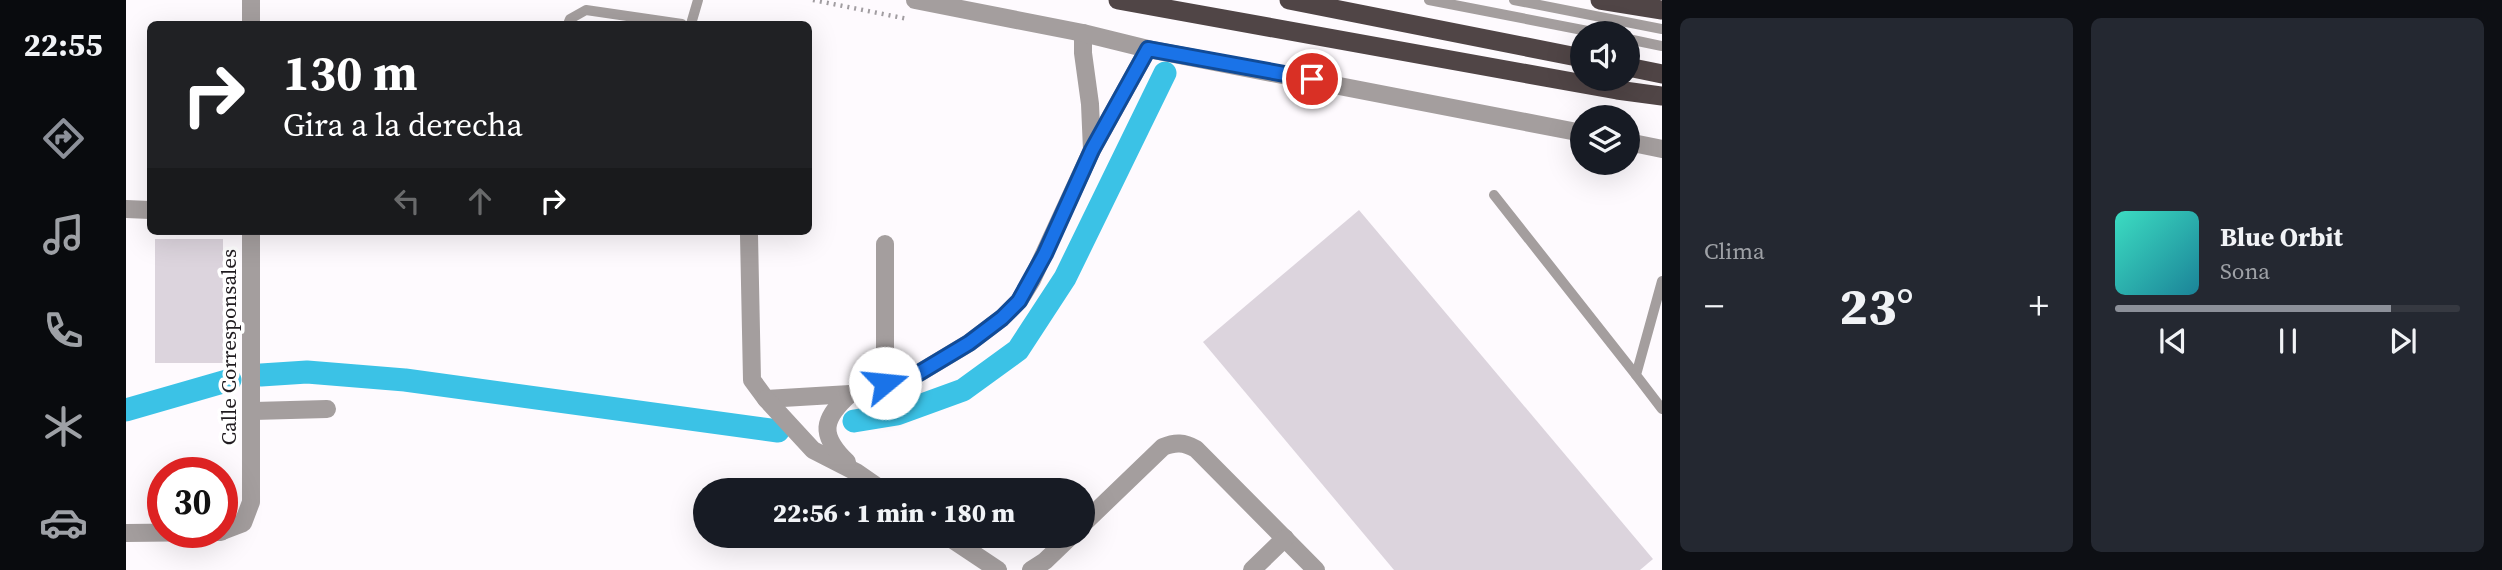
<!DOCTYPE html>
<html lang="es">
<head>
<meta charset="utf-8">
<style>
  :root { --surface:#171b24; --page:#242831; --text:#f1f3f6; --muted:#9ea1a6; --line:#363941; --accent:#8c9099 }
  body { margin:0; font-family:"Source Serif 4",serif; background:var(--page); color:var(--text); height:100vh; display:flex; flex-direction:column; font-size:26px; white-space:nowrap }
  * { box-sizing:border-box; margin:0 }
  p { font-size:23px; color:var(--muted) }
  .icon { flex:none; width:38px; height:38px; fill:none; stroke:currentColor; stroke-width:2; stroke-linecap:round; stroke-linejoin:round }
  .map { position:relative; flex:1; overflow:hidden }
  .drawer { display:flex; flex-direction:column; gap:18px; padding:18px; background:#0d0f14; width:840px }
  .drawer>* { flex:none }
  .top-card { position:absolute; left:21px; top:21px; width:665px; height:214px; border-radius:10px; box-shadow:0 7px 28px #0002; background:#202124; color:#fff; overflow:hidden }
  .buttons { position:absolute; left:1444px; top:21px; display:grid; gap:14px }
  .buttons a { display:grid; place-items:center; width:70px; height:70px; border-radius:50%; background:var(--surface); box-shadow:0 7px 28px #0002; font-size:35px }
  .speed { position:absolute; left:21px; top:457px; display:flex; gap:14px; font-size:35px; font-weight:700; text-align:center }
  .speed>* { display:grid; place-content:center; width:91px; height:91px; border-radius:50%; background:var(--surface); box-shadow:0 7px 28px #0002; line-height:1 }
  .speed .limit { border:10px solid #d22; background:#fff; color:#111 }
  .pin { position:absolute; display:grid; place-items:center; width:60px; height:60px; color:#fff; margin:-30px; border:4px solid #fff; border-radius:50%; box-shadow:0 2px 7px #0007 }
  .me { position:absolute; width:77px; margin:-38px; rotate:73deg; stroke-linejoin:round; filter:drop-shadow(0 0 5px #0008) }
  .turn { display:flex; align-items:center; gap:24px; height:147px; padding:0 21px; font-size:32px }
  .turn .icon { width:91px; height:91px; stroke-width:2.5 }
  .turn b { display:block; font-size:49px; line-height:60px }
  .lanes { display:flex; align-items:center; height:66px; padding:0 21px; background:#0003; justify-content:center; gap:35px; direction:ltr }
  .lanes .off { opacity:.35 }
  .big { font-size:52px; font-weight:800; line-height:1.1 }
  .drawer .card { flex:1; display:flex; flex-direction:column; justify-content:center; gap:10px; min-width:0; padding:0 24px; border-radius:10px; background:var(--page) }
  .song { display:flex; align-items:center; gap:21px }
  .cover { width:84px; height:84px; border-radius:10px; background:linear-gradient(135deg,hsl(170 70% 55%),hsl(190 70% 35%)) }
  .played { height:7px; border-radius:4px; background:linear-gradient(90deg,var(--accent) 80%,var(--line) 80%) }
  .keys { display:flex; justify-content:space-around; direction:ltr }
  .heat { display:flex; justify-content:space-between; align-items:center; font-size:38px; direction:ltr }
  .drawer .tiles { flex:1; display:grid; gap:18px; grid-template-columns:repeat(2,1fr) }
  .trip { position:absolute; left:567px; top:478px; width:402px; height:70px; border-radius:35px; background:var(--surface); box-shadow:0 7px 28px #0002; font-weight:800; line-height:70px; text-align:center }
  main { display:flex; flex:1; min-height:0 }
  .tabs { display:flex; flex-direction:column; width:126px; justify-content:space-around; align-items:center; background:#090b0e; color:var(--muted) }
  .tabs .icon { width:49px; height:49px }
  .tabs .active { color:var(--accent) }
  .tabs b { font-size:32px; color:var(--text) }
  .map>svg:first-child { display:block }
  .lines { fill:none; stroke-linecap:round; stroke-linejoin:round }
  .canal { stroke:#3bc2e6; stroke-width:23 }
  .building { fill:#dcd4dd }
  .path { stroke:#a19da1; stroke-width:4.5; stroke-dasharray:2 5; stroke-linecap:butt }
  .service { stroke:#a49e9e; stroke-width:10 }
  .minor { stroke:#a49e9e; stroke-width:18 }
  .tertiary { stroke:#a49e9e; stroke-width:18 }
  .trunk { stroke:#504546; stroke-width:19 }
  .route-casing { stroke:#114b97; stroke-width:18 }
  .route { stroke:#1a73e8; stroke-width:12 }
  .labels { text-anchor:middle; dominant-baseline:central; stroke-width:7; stroke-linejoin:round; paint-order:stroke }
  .street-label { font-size:21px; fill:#201c20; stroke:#fff }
</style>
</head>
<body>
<main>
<nav class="tabs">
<b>22:55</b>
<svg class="icon active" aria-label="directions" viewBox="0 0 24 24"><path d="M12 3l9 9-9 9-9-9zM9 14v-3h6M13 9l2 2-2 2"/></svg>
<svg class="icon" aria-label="music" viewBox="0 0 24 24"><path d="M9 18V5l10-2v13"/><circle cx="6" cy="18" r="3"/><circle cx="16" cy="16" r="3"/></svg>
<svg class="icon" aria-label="phone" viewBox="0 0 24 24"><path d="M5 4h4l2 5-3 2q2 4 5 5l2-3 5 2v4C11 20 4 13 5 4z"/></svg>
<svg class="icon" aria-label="climate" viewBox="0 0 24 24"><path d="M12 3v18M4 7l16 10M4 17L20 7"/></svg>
<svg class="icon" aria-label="car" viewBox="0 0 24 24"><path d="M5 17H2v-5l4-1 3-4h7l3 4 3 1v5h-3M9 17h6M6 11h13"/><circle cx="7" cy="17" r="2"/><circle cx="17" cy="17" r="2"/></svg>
</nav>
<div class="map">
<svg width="1536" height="570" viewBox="0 0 1536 570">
  <rect width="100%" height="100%" fill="#fefafe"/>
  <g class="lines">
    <!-- canal -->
    <g class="canal">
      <polyline points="135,375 181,372 279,380 652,431"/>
      <polyline points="0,410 104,380"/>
      <polyline points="728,421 771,414 837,390 892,350 939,278 1039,73"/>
    </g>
  </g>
  <!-- building -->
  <g class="building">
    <polygon points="1233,210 1527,559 1514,570 1268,570 1077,342"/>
    <rect x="29" y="239" width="68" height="124"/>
  </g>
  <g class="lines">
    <!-- path -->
    <polyline class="path" points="687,0 782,19"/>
    <!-- service -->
    <g class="service">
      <polyline points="1303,0 1472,33"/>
      <polyline points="1388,0 1536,29"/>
      <polyline points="442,24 444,19 460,10 556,24"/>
      <polyline points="565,24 572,0"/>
      <polyline points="1502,39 1536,46"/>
      <polyline points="1368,195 1510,375"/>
      <polyline points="1536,281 1510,375 1536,409"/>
    </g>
    <!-- minor -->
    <g class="minor">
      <polyline points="125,0 125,24"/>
      <polyline points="957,33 957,53 964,104 966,150"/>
      <polyline points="0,209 24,210"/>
      <polyline points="623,235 626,380 640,399 724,394 793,373 843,343 876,318 893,301 906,280 966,150 1022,49"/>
      <polyline points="759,383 759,244"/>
      <polyline points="640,399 687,450 730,472 756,490"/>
      <polyline points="125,411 201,409"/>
      <path d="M721,462C693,435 696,419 724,394"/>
      <path d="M957,524L1037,447C1049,442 1058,442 1070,449L1190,570"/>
      <polyline points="96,531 117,523 125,502 125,231"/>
      <polyline points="0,533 95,532"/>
      <polyline points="821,536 872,570"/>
      <polyline points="905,570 919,561 945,536"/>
      <polyline points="1126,570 1159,538"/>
    </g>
    <!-- tertiary -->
    <g class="tertiary">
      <polyline points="789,0 957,33 1022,49 1456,133"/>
      <polyline points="1502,142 1536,149"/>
    </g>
    <!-- trunk -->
    <g class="trunk">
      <polyline points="992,0 1491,90 1536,96"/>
      <polyline points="1163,0 1456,58"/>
      <polyline points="1474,0 1536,10"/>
      <polyline points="1502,67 1536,74"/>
    </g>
  </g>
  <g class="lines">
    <!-- route casing -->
    <g class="route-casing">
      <polyline id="route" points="759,383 793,373 843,343 876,318 893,301 919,254 966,150 1022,49 1186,79"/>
    </g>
    <!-- route -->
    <use href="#route" class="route"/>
  </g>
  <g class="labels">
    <!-- street labels -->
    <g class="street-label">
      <text transform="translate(102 347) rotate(-90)">Calle Corresponsales</text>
    </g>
  </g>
</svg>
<div class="buttons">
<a><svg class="icon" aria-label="sound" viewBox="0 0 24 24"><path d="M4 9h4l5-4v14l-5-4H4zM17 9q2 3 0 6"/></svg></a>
<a><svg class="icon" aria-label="layers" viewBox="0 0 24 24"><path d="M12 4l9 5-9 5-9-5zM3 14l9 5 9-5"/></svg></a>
</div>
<div class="speed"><div class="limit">30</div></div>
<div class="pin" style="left:1186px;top:79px;background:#d93025"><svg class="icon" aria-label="arrive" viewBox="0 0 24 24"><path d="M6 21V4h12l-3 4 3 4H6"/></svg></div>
<svg class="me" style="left:759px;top:383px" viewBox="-20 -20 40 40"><circle r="19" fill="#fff"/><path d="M0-13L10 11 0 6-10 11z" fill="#1a73e8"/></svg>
<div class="trip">22:56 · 1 min · 180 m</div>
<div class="top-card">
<div class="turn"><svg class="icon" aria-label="right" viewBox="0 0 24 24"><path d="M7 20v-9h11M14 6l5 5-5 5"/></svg><div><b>130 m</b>Gira a la derecha</div></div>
<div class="lanes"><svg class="icon off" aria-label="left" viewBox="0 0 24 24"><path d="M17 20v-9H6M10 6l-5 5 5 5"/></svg><svg class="icon off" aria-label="ahead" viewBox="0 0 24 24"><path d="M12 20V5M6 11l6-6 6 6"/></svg><svg class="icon" aria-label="right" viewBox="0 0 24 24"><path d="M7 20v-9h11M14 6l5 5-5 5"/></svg></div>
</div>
</div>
<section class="drawer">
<div class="tiles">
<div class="card"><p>Clima</p>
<div class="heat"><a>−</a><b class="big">23°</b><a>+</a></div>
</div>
<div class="card">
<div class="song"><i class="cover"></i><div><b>Blue Orbit</b><p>Sona</p></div></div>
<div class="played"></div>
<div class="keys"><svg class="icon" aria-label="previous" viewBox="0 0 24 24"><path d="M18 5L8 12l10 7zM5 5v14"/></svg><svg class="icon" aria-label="pause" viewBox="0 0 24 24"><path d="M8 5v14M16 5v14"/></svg><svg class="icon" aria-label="next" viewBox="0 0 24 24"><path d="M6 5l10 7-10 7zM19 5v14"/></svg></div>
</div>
</div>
</section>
</main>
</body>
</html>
